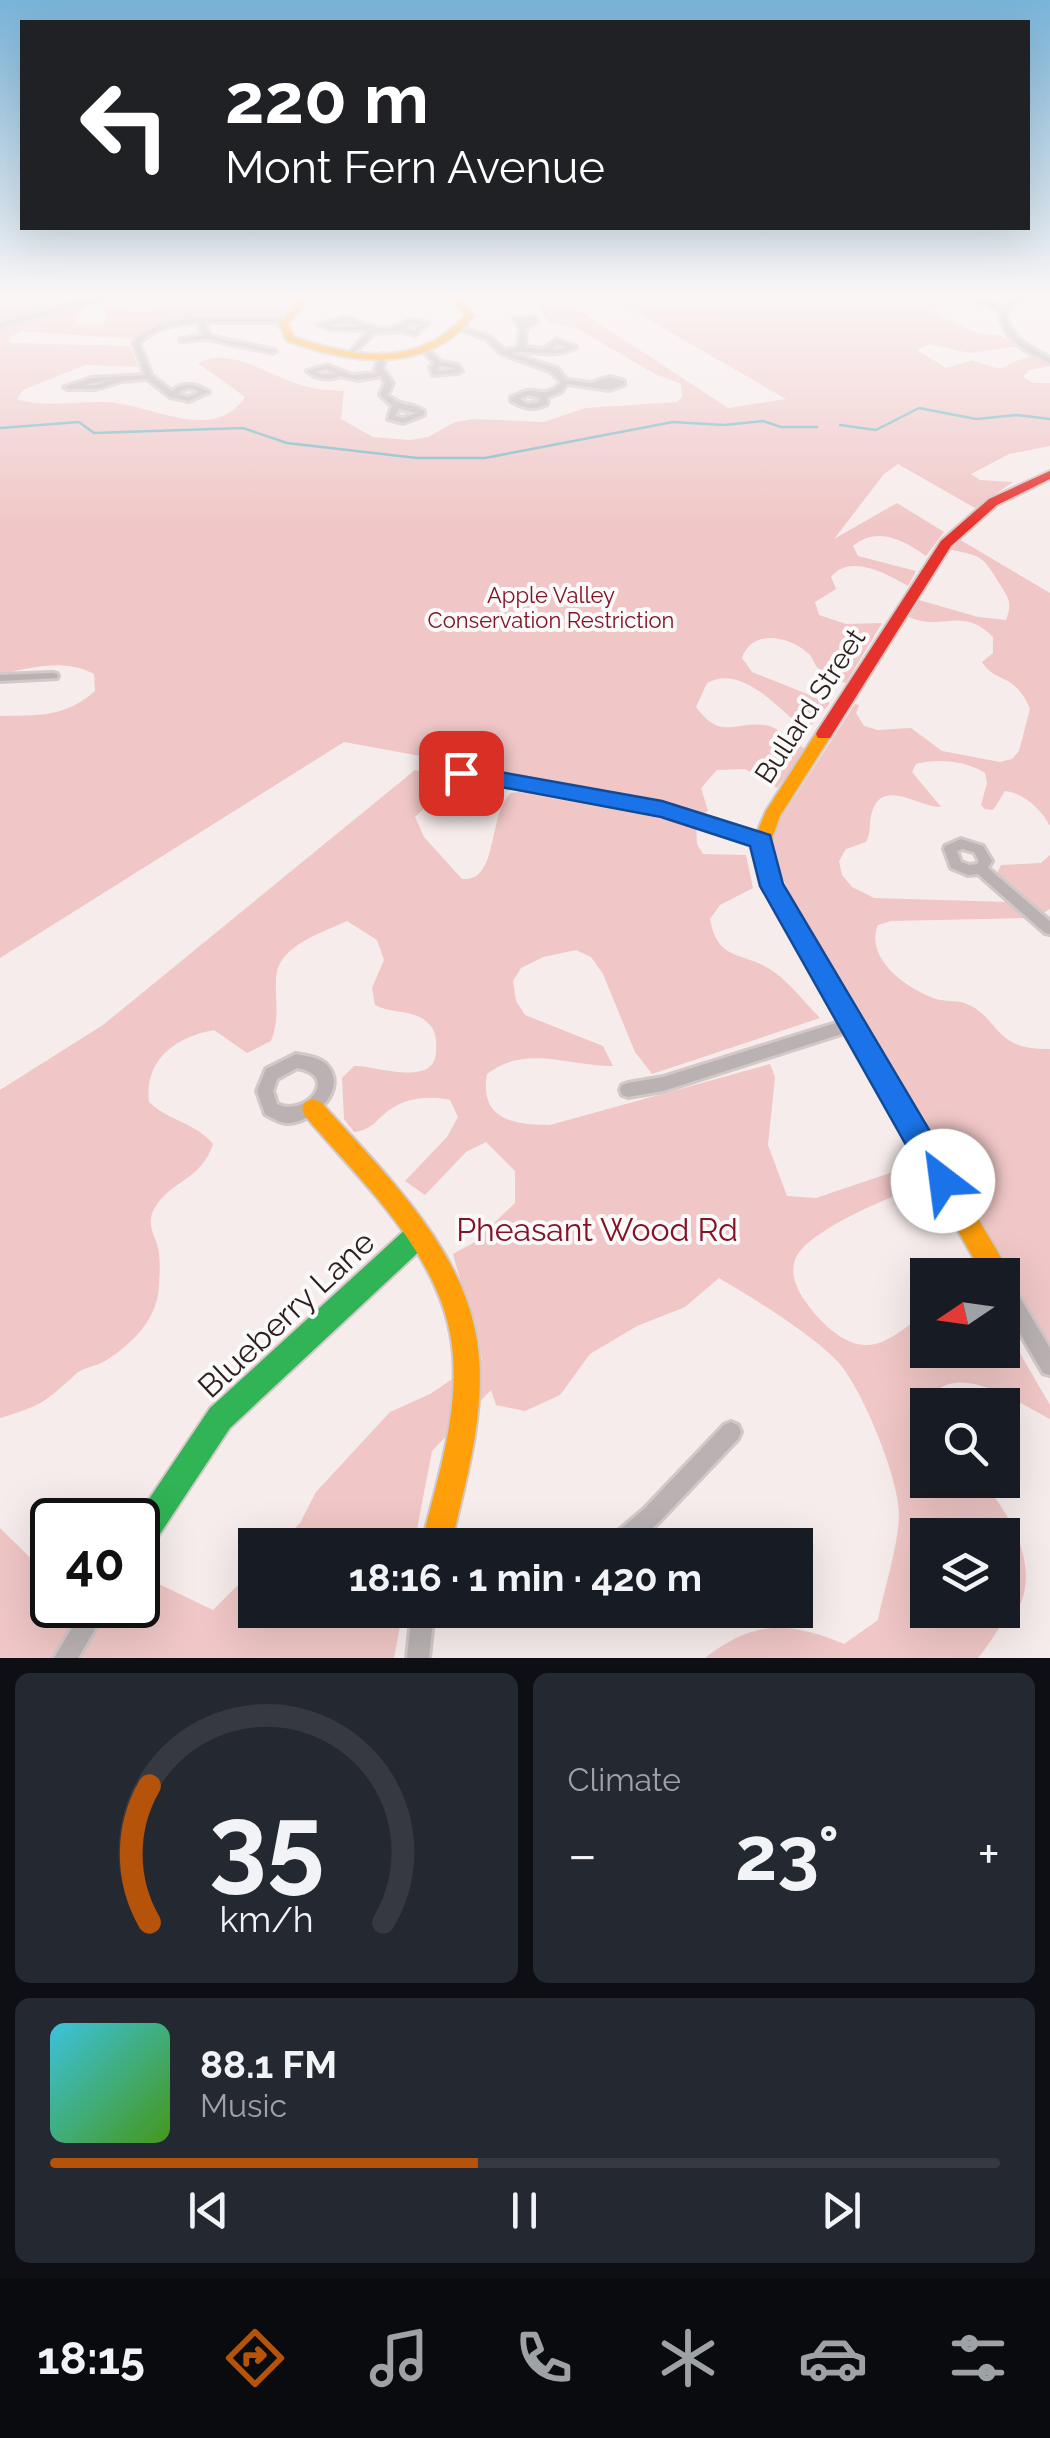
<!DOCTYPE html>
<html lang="en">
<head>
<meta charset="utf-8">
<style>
  :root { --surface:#171b24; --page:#242831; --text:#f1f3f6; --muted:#9ea1a6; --line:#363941; --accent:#b45309 }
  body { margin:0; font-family:Raleway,sans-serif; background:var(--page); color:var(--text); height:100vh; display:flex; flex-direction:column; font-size:38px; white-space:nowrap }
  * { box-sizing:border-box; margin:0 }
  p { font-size:32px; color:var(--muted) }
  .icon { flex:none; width:55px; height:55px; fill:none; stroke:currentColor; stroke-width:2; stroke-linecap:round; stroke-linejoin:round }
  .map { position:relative; height:1658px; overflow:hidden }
  .side { display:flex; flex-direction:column; gap:15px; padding:15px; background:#0d0f14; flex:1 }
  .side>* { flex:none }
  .hud { position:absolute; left:20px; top:20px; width:1010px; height:210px; border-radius:0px; box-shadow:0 10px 40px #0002; background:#202124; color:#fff; overflow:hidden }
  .needle { width:65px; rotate:257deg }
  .controls { position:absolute; left:910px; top:1258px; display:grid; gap:20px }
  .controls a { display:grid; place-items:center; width:110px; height:110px; border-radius:0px; background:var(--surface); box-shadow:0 10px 40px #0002; font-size:50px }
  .speed { position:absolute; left:30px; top:1498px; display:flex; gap:20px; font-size:50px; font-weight:700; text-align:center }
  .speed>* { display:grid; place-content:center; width:130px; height:130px; border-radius:50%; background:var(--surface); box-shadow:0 10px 40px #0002; line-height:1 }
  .speed .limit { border:5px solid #111; border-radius:15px; background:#fff; color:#111 }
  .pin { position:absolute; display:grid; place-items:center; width:85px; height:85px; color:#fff; margin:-42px; border-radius:20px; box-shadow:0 5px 15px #0006 }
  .me { position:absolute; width:110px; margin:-55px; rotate:330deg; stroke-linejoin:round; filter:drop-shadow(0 0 8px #0008) }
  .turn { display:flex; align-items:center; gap:35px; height:210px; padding:0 40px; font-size:45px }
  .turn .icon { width:130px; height:130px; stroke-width:2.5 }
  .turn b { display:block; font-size:70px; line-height:85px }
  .big { font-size:75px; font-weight:700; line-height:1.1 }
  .side .card { flex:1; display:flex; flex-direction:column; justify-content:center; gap:15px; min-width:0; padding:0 35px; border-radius:15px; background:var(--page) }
  .side .dial { align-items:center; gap:0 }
  .dial svg { height:260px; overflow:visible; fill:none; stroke:var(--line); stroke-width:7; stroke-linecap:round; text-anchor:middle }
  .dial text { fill:var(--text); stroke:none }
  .song { display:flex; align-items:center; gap:30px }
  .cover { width:120px; height:120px; border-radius:15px; background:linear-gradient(135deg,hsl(190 70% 55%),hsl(100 70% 35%)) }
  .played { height:10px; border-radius:5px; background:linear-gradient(90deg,var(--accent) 45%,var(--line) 45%) }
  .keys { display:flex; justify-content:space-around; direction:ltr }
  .heat { display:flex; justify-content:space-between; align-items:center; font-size:55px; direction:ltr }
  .side .tiles { flex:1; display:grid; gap:15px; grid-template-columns:1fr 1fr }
  .card:last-child { grid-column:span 2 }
  .trip { position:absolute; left:238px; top:1528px; width:575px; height:100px; border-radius:0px; background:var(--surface); box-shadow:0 10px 40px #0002; font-weight:700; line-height:100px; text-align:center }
  .dock { display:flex; height:160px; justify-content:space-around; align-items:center; background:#090b0e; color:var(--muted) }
  .dock .icon { width:70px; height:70px }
  .dock .active { color:var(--accent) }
  .dock b { font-size:45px; color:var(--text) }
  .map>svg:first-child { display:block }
  .green { fill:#f0c6c6; fill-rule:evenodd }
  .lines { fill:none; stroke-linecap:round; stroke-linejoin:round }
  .stream { stroke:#74b5c3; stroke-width:2.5 }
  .street-casing { stroke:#d1c8c7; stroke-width:6 }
  .fast-casing { stroke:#d1c8c7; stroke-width:4 }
  .slow-casing { stroke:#d1c8c7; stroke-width:4 }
  .jam-casing { stroke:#d1c8c7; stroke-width:4 }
  .street { fill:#bab2b2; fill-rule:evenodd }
  .fast { fill:#30b455; fill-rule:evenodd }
  .slow { fill:#ff9f0a; fill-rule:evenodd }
  .jam { fill:#e5322d; fill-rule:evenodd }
  .route { fill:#1a73e8; stroke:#114b97; stroke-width:2.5 }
  .labels { text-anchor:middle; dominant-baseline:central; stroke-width:8; stroke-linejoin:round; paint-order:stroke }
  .far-park-label { font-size:22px; fill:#841126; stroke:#fafafa }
  .street-label { font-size:28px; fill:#2e1e1e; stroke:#fafafa }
  .near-park-label { font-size:32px; fill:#841126; stroke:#fafafa }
  .near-street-label { font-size:32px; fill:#2e1e1e; stroke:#fafafa }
</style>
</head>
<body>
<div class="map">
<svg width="1050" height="1658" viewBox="0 0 1050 1658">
  <rect width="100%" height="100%" fill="#f6eceb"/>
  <!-- green -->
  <g class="green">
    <polygon points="0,297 98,297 0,324"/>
    <path d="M110,297C125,312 140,316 161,309L158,297H170L185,304L219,297H291L293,303L290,310L278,316L171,321L130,339L23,331L10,337L11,343L130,346L138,367L85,365L23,390L17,399C43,408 76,401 104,402C140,403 177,425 213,419C227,416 237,409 245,397L198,363C230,345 273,378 304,386C317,390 331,390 344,391L341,419L373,437L410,440L428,437L455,422L474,419L544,422L585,408L677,402L682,397L681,384L655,374L576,328L549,323L537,305H480L461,297H559L728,408L786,399L609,297H634L644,304L715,307L751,297L784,303L806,297H970L989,306L929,307L934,313L977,333L1001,336L1019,346L970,353L929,344L917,350L946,368L973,360C1013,376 996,364 1033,356L1050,366L1029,370L1023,377L1034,383H1050V446L1009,454L971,474L980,480L1013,482L975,508L898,464L884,474L834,539L897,503L944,532L926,556C903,540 878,526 853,546L858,556L916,571L908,586C887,574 850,553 831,577L836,589L815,602L819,615L846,624L882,623L846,683C837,679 823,675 818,668C814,664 813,658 809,654C790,636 752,628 742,658L752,672L830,703L806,731C780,710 742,663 707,683L696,707C721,741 734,721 764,725C777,726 795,743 807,750L777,788L745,769L717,770L701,788L708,811L702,814L432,763L437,759L344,742L0,958V716C39,715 64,718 95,691L94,674C63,658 33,668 0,674V328L88,304L75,318L77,323L100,325L107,320L101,300Z"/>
    <path d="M957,538L1050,593V826C1041,809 1024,793 1005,791L993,810L985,809L981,805L987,783L985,773C967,761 937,758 916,764L912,772L941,807C920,808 885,779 873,809C868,821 872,831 866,842L846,849L839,861L842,875L852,887L874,898L1006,902L1026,918L891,921L878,925C864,958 906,988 933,998C943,1002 954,1000 964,1003C1001,1016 990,1050 1050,1049V1344L804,922L778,869L771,841L779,821L855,704L859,705L856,713L864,726L878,730L911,728L942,751L1000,762L1012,759L1019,751L1030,709C1014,671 997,685 982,662L993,653V637C962,605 943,632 909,617L919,600L978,617L1006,620C1013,602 1008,597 999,583C982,554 980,556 948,549Z"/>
    <path d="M415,770L462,780L442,791L415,817L424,837L462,879C500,882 487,813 511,793L519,792L696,825L697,844L703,854L746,855L753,888L720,905L710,919C718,964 744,950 774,972C791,984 805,1003 820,1018L652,1074L635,1052L603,974L591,957L576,950L543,957L521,968L513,981L516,1001L525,1015L603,1046L613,1066C568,1066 526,1044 487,1074C479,1120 514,1125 550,1125L770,1064L775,1077L768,1145L787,1196L816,1198L908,1167L918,1187C889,1197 804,1232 795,1260C788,1281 804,1300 816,1315C828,1329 848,1346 867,1345C889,1345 909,1323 927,1313L928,1350H1002L1003,1324L1050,1405V1419C1014,1400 943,1351 923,1413L927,1420L928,1480H980C1009,1510 1041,1567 1018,1609C1014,1617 1007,1620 1001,1626C993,1636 987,1648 978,1658H705C754,1620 788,1621 844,1644L878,1620C884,1589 899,1544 899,1513C898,1476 863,1391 839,1363C816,1337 750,1296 719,1278L685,1307L637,1326L590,1354L560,1395L525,1411L496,1405L491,1390L432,1451L414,1545H278L300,1523L316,1492L390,1412L430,1394L482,1359L453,1254L473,1243L515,1203V1171L486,1142L466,1152L425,1195L405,1181L447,1137L458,1117L450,1100C432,1096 410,1097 394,1107C378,1116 374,1130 354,1132L344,1119L342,1078L354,1066C374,1065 436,1089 436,1051C437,1040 436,1030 427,1022C413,1009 391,1014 375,1005L372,988L384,960L377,940L347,921C322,933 278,945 276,978C275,1002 280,1018 271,1041L247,1053L214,1030C175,1037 144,1060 149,1102C169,1121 196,1123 213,1144C201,1181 170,1180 154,1209C145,1226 157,1237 159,1253C160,1263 160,1273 159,1283C159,1317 134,1343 105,1361C96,1366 85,1367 77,1373C45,1402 43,1405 0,1418V1090L103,1025ZM928,1535H1002V1610H928Z"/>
    <polygon points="1050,855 1050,909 1042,914 997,873 1001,865 1041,863"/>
    <polygon points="0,1528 52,1579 52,1605 111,1609 114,1605 138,1605 138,1574 213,1610 255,1568 255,1610 403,1610 394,1658 0,1658"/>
  </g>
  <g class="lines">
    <!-- stream -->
    <g class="stream">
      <polyline points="840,425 876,430 919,408 976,419 1017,415 1050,419"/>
      <polyline points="0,428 79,422 94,433 243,428 287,443 417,458 485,458 673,422 724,425 763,421 781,427 817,427"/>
    </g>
    <!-- street casing -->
    <g class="street-casing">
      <g id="street">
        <polygon points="99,297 108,297 0,327 0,323"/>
        <path d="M970,297H978L1002,307L1018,297H1025L1006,311C1008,337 1029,347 1050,358V363C1027,353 1001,339 1000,311Z"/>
        <path d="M534,316L538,322L526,328L525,347L544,349L556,339L576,347C554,360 535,349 511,353L557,368L567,380L591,383L609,377L624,381V385L609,390L567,384L561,392L548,397L547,404C534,411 523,408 511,401V397C513,397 525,391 526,391C542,389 546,399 561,382L551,372L500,353L486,339L462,330L465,328L490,337L504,350L518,347L520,327L514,319ZM557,344L567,347L560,350L551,349ZM528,395L540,398L539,402L527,404L520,399Z"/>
        <path d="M347,317C374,328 384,336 411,319L428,323L415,335L401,331L374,333L353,354L350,352L368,332C351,326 336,334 318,325ZM346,321L355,326L334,327L329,325ZM412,323L420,324L414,331L406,328Z"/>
        <path d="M200,318H285L288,320L285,322H204L210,336L275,350L276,351L273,353L207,339L180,341V339L203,335L198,322C175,324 156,327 139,343L152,376L172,391C183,381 197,384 209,392L189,401L170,397L147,379L122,381L96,389H68L64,387L91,378L145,375L133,343C151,323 174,320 200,318ZM107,381L96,385H83ZM190,388L199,392L188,397L178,394L181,391Z"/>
        <path d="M424,350H428L441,362L458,365L462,371L458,373L433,375L430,367L435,364L424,352ZM440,366L453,368L454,369L439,371L438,368Z"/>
        <path d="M381,354L386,355L383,369L393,383L388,395C403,408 411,402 424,411V415L403,423L388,419L392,406L380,395L385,383L381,376L358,380L340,376C331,381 316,379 307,371L327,365L352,375L378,373L375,369ZM326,369L336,374H321L317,372ZM399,409L416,413L403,418L395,416Z"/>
        <polygon points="53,673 57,674 58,676 57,678 0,681 0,675"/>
        <path d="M961,839L983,846L992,861L988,868L1050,921V934L1045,933L978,874L968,875L951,868L944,849L945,846ZM962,849L974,852L979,861L977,864L969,865L961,862L957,851Z"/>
        <polygon points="852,1018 857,1019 859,1024 857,1029 663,1091 628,1097 622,1095 620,1090 622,1085 628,1083 663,1077"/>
        <path d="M296,1054C306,1056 318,1057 326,1064C350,1089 313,1123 287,1123C280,1123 272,1118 265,1114L257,1091L266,1069ZM297,1068C342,1076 305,1118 277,1104L273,1091L277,1079Z"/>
        <polygon points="1002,1275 1008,1278 1050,1348 1050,1375 1043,1373 1002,1302"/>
        <polygon points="731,1422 738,1425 741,1432 738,1439 658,1523 633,1545 607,1545 610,1538 644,1509 724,1425"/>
        <polygon points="86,1605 109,1605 78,1658 54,1658"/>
        <polygon points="412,1610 434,1610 429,1658 407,1658"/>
      </g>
    </g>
    <!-- fast casing -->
    <g class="fast-casing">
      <polygon id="fast" points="416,1225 425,1228 428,1237 425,1246 230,1428 148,1552 138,1556 135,1520 210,1408 407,1228"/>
    </g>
    <!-- slow casing -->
    <g class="slow-casing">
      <g id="slow">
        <path d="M296,297H304L302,309L288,323L294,337C354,358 420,368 465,315L449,297H458L475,315C426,376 352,364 287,341L278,323L294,308Z"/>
        <polygon points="824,729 832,734 780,816 770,844 781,885 1006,1266 1009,1275 1002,1285 1002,1275 983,1275 763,886 752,844 766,811 818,730"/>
        <path d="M313,1099L321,1102C385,1175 471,1253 479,1357C484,1420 465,1484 451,1545H421C436,1484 458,1419 453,1355C446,1259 364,1185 305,1116L302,1109L305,1102Z"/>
      </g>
    </g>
    <!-- jam casing -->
    <g class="jam-casing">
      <g id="jam">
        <polygon points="1050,471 1050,479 997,505 951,546 830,738 818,738 816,734 818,730 941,541 989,499"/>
        <polygon points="461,767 662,803 768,836 771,841 762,848 661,815 455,777 453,773"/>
      </g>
    </g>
    <!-- street -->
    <use href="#street" class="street"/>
    <!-- fast -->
    <use href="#fast" class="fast"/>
    <!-- slow -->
    <use href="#slow" class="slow"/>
    <!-- jam -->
    <use href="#jam" class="jam"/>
  </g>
  <!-- sky -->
  <linearGradient id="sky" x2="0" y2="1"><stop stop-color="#79b4d9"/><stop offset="0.56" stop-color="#fbf6f6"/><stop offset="1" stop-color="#fbf6f6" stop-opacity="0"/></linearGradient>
  <rect width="1050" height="529" fill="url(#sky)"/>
  <!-- route -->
  <polygon class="route" points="461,765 662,801 770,835 783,884 953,1170 958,1181 953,1191 943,1195 932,1191 760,886 750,846 661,817 453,778 450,773"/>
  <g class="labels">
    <!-- far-park labels -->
    <g class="far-park-label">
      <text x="551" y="595">Apple Valley<tspan x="551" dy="25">Conservation Restriction</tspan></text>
    </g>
    <!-- street labels -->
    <g class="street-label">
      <text transform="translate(810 706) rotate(-57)">Bullard Street</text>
    </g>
    <!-- near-park labels -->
    <g class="near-park-label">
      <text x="597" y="1229">Pheasant Wood Rd</text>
    </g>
    <!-- near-street labels -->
    <g class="near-street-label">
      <text transform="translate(286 1314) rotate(-43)">Blueberry Lane</text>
    </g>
  </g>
</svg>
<div class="controls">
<a><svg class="needle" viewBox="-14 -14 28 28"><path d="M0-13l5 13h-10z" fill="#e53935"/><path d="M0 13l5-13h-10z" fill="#9ea1a6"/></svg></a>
<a><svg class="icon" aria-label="search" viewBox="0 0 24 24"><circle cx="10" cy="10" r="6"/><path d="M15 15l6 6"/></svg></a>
<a><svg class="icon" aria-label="layers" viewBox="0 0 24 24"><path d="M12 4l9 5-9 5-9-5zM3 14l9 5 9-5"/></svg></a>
</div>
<div class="speed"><div class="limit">40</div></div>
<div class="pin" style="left:461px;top:773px;background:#d93025"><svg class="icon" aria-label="arrive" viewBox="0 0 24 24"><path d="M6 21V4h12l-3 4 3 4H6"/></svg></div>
<svg class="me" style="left:943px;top:1181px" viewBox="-20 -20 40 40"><circle r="19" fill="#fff"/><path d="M0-13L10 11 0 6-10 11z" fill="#1a73e8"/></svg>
<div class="trip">18:16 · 1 min · 420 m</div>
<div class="hud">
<div class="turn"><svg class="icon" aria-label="left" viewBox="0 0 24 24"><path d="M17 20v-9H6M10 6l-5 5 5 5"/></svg><div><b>220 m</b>Mont Fern Avenue</div></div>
</div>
</div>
<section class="side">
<div class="tiles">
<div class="card dial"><svg viewBox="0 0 100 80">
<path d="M14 69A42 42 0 1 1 86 69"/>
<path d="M14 69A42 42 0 0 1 14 27" stroke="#b45309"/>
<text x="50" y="56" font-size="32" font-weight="700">35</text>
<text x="50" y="72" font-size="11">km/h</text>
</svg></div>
<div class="card"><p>Climate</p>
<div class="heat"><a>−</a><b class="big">23°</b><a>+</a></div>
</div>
<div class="card">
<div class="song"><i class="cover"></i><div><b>88.1 FM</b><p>Music</p></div></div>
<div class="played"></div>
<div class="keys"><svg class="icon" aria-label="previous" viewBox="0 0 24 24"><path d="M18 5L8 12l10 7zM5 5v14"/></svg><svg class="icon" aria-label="pause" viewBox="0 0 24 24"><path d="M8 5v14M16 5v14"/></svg><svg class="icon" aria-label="next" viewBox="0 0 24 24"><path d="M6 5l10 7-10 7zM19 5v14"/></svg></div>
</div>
</div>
</section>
<nav class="dock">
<b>18:15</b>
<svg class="icon active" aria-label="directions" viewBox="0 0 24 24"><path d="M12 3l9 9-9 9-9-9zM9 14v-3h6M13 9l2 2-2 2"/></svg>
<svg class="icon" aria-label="music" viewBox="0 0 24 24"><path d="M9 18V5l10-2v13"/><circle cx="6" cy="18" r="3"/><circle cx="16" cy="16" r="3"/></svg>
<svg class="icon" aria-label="phone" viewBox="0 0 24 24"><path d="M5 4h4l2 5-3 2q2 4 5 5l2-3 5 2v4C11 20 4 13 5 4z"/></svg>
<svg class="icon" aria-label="climate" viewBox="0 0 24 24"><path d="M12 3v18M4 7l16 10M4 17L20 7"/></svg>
<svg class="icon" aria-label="car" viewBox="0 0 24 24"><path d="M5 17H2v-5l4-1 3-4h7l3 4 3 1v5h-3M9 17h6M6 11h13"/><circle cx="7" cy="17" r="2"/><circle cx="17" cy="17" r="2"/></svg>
<svg class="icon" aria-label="filters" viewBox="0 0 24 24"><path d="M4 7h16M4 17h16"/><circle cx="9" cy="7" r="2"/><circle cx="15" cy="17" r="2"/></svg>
</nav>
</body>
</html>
